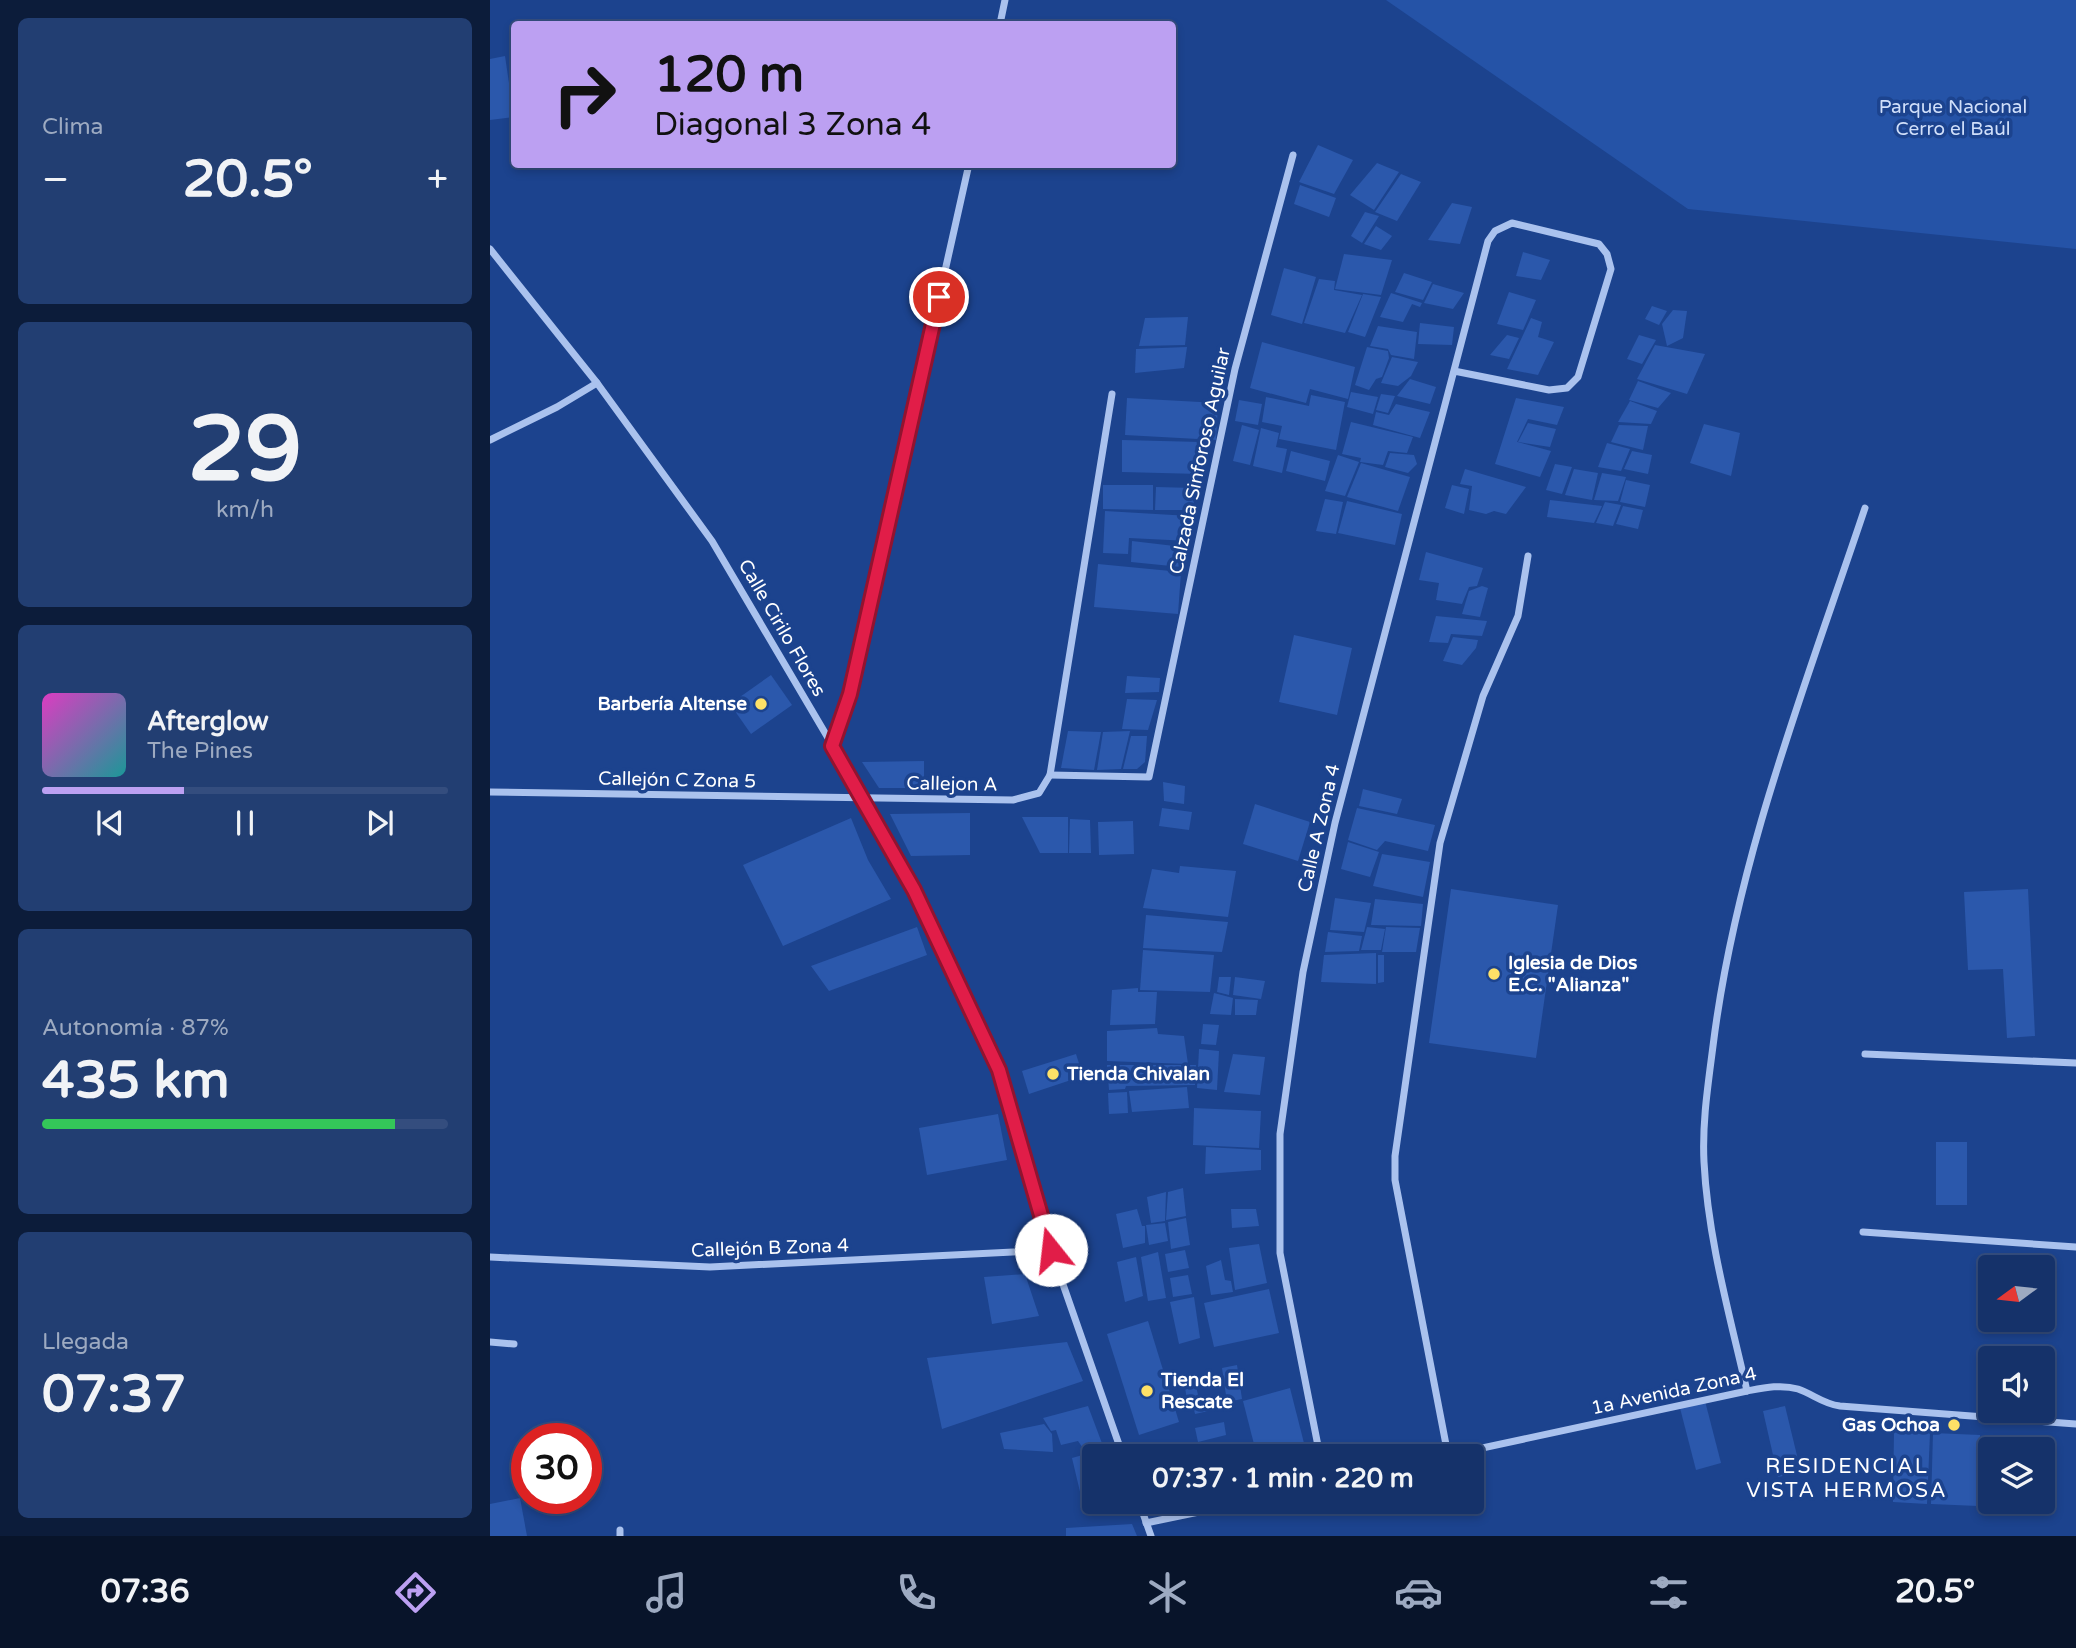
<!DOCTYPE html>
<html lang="es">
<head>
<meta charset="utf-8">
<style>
  :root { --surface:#15326a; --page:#223e72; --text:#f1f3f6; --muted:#9daac1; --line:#344d7e; --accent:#bca0f2 }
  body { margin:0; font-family:"Varela Round",sans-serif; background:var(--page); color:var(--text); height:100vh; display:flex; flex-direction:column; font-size:26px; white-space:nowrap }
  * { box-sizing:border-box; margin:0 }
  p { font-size:23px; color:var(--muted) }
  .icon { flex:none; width:38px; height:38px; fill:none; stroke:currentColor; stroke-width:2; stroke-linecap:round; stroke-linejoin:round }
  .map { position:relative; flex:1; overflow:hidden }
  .drawer { display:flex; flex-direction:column; gap:18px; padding:18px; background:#0c1c3a; width:490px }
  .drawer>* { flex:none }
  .guide { position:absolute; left:21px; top:21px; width:665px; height:147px; border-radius:7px; box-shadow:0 4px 10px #0003,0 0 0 2px var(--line); background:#bca0f2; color:#111; overflow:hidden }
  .needle { width:46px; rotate:255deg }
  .tools { position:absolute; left:1488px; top:1255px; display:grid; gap:14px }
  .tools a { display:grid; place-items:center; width:77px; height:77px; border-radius:7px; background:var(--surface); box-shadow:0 4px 10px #0003,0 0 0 2px var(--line); font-size:35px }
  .speed { position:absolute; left:21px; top:1423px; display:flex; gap:14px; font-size:35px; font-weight:700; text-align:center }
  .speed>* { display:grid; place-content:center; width:91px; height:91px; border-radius:50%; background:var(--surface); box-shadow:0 4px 10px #0003,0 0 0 2px var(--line); line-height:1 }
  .speed .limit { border:10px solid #d22; background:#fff; color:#111 }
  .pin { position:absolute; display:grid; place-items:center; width:60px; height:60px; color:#fff; margin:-30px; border:4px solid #fff; border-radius:50%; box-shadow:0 2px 7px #0007 }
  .me { position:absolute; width:77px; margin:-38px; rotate:344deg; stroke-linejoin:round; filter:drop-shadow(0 0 5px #0008) }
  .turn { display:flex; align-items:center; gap:24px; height:147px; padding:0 28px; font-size:32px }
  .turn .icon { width:91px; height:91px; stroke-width:2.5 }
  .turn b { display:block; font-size:49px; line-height:60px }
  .big { font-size:52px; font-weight:800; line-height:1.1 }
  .drawer .widget { flex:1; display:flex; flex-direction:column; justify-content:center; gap:10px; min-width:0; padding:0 24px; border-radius:10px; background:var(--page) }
  .drawer .dial { align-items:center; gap:0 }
  .dial b { font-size:91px; line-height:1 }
  .song { display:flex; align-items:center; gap:21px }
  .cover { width:84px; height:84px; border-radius:10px; background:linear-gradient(135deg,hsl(310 70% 55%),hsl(180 70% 35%)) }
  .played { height:7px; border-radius:4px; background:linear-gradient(90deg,var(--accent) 35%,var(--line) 35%) }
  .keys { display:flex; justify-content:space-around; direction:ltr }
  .heat { display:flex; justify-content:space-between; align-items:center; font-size:38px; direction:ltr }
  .charge { height:10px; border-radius:5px; background:linear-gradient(90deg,#34c759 87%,var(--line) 0) }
  .trip { position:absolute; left:592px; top:1444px; width:402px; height:70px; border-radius:7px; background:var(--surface); box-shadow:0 4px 10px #0003,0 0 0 2px var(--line); font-weight:800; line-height:70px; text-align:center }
  .menu { display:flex; height:112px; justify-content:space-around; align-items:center; background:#08142a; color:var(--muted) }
  .menu .icon { width:49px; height:49px }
  .menu .on { color:var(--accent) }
  .menu b { font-size:32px; color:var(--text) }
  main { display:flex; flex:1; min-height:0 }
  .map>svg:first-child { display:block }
  .green { fill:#2553a7 }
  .building { fill:#2b58ac }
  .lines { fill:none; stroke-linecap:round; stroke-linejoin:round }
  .street { stroke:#aac2ee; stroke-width:7 }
  .route-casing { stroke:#92132f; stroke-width:18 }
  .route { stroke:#e11d48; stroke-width:12 }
  .poi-dot { fill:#fee167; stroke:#1c438e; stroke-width:2.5 }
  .labels { text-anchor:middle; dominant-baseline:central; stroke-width:7; stroke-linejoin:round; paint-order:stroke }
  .park-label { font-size:19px; fill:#d0dffa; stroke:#1c438e }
  .street-label { font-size:19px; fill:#fff; stroke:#1c438e }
  .poi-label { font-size:19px; font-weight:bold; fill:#fff; stroke:#1c438e; text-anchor:start }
  .neighbourhood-label { font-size:21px; letter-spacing:2px; fill:#fff; stroke:#1c438e }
</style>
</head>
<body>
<main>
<section class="drawer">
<div class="widget"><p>Clima</p>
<div class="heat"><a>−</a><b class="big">20.5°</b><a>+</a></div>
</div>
<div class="widget dial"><b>29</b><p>km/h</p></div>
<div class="widget">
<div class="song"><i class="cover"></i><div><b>Afterglow</b><p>The Pines</p></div></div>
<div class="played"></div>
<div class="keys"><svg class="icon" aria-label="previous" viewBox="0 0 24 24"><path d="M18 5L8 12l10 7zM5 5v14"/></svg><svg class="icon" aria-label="pause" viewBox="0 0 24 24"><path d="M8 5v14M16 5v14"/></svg><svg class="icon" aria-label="next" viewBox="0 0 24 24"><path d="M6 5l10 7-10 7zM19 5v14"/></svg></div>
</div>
<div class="widget"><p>Autonomía · 87%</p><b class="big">435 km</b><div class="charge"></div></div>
<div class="widget"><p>Llegada</p><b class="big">07:37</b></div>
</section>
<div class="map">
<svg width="1586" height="1536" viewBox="0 0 1586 1536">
  <rect width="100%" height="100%" fill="#1c438e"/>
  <!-- green -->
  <polygon class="green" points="896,0 1586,0 1586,249 1198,209"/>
  <!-- building -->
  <g class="building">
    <polygon points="15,56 24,117 0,120 0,59"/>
    <polygon points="828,145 863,160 844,194 809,182"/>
    <polygon points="887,163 909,172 884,210 860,195"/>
    <polygon points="911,174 931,182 907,221 885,212"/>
    <polygon points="810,185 846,198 839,217 804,204"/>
    <polygon points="962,203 982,207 970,244 938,240"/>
    <polygon points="875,212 889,216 872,243 861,236"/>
    <polygon points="886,226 902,236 891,250 874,244"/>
    <polygon points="1033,252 1060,260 1051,280 1026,276"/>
    <polygon points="854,254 902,260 891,295 845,289"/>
    <polygon points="794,268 826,277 812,324 781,315"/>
    <polygon points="914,273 942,282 933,300 905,292"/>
    <polygon points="829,279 845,281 844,290 872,295 855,333 814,323"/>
    <polygon points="943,284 974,293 963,309 934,303"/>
    <polygon points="1019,292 1046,300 1033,330 1007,324"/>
    <polygon points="901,293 932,303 930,307 922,304 913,322 890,317"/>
    <polygon points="873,294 891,297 875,337 858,332"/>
    <polygon points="1162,306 1177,311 1169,325 1155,319"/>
    <polygon points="1183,310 1197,311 1193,338 1177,346 1172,324"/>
    <polygon points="698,317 695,345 649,346 655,318"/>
    <polygon points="1041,318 1052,322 1048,337 1064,342 1048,375 1017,369"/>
    <polygon points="930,323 964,327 962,345 928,344"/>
    <polygon points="888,326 927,332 924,359 901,355 898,349 880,346"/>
    <polygon points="1017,335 1029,338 1019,359 1000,355"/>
    <polygon points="1149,335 1166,340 1152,364 1137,359"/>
    <polygon points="772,342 865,367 858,399 820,389 816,403 760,388"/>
    <polygon points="1165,345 1215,354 1197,394 1147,379"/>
    <polygon points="697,347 694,368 645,373 646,349"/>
    <polygon points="877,347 898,351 899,358 892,377 886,379 879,390 865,385"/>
    <polygon points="902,357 928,362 921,376 908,386 891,383"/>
    <polygon points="920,379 946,387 940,404 907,396"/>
    <polygon points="1148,381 1181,393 1168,408 1139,400"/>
    <polygon points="861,392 888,397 883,414 857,407"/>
    <polygon points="891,394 905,396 898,413 886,410"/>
    <polygon points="821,395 855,402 846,450 789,439 792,426 772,422 776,397 819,406"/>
    <polygon points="637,398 728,403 726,440 635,435"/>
    <polygon points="1026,398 1074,407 1067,425 1038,419 1027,442 1024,441 1061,451 1050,477 1005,464"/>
    <polygon points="749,400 772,404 768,425 745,421"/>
    <polygon points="1140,401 1167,411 1161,424 1128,422"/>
    <polygon points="906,404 940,412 930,438 883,425 886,412 899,415"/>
    <polygon points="861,422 923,437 917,453 898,451 893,465 870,462 871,458 852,454"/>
    <polygon points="1038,423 1066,429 1060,447 1028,442"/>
    <polygon points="1214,424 1250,433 1241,476 1200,463"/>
    <polygon points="752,425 769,430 760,465 743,461"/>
    <polygon points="1129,425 1158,426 1153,450 1121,442"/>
    <polygon points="771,428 789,433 786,447 797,449 792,473 763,466"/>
    <polygon points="632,440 711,442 710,474 632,472"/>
    <polygon points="1117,443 1140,449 1131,471 1108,467"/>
    <polygon points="801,451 840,461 835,481 796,471"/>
    <polygon points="1142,451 1162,455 1158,474 1134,469"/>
    <polygon points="900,453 924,455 927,464 918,473 895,467"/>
    <polygon points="848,455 869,462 855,496 835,491"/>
    <polygon points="871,463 920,477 908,511 857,497"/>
    <polygon points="1065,464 1082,467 1072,494 1056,490"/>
    <polygon points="975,469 1036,487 1016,514 1004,511 996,514 979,510 982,486 970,484"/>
    <polygon points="1084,469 1108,473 1102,500 1075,495"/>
    <polygon points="1112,473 1136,477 1128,501 1104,500"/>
    <polygon points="1136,480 1160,485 1155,507 1130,502"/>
    <polygon points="613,485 663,485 663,510 613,509"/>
    <polygon points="962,485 979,489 974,514 955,508"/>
    <polygon points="666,487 704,488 704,510 665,510"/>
    <polygon points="835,499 853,502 846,534 826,531"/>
    <polygon points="1060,500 1112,506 1104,523 1057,517"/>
    <polygon points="857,501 912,514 905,545 848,533"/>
    <polygon points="1115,502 1131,505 1123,526 1106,523"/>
    <polygon points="1133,506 1153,510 1148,529 1126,524"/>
    <polygon points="615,511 700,516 699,541 639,538 638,554 613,553"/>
    <polygon points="642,541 693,547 691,567 641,562"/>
    <polygon points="936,552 993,568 987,586 979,587 972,604 946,600 949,583 929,580"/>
    <polygon points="608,564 691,572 688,614 604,607"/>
    <polygon points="992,586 998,588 990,617 972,614 979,591"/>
    <polygon points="946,616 997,621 992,636 961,634 958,643 939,642"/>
    <polygon points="804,635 862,648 847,715 789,702"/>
    <polygon points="963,637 988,640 986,648 972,665 953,661"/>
    <polygon points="281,675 302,705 261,734 240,704"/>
    <polygon points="637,676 670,678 669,692 635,693"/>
    <polygon points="637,699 667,700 658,730 632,729"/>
    <polygon points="578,731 611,732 604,770 571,768"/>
    <polygon points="640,731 631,769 607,770 613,732"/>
    <polygon points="641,736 657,736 655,762 647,769 633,769"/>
    <polygon points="434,761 434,788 389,788 372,762"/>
    <polygon points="673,782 695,786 694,804 674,801"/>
    <polygon points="873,789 912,799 907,814 869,806"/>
    <polygon points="765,804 820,822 808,861 753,844"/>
    <polygon points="672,808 702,812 699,830 669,826"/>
    <polygon points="867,808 945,825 938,851 895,841 887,850 858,840"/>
    <polygon points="480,813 480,855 421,856 400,814"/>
    <polygon points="532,817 578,817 578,853 550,853"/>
    <polygon points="361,818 378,860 401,899 293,946 253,865"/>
    <polygon points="580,819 600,820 601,853 579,853"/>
    <polygon points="643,821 644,854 609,855 608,822"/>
    <polygon points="858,842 889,852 880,877 851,869"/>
    <polygon points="892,854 940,862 933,897 883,886"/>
    <polygon points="690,866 746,871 738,917 653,908 662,869 689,873"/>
    <polygon points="961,889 1068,905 1046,1058 939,1043"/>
    <polygon points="1538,889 1545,1036 1517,1038 1513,969 1478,970 1474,892"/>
    <polygon points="845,898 881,903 874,932 840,930"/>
    <polygon points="885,899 933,904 931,926 881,925"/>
    <polygon points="656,915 738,922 732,952 653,948"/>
    <polygon points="427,927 437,955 339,991 321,966"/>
    <polygon points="877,927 895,929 891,950 871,950"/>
    <polygon points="896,927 930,928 926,952 892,952"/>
    <polygon points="838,932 872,936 869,951 835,952"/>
    <polygon points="653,950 724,955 720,992 650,990"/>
    <polygon points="886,953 886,984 831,982 834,955"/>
    <polygon points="888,955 894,955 894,982 888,983"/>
    <polygon points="729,977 741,977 739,995 727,992"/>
    <polygon points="745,977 775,981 771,999 743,995"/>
    <polygon points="648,988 648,992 667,992 665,1024 620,1025 622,990"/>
    <polygon points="724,993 743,998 741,1015 720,1014"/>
    <polygon points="745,999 768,1000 766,1015 745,1015"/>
    <polygon points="713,1024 729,1025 726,1045 711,1044"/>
    <polygon points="667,1028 668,1034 694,1036 698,1064 617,1061 617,1031"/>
    <polygon points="709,1049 729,1051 727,1090 707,1088"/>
    <polygon points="586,1054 593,1076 539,1094 532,1071"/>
    <polygon points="743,1054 775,1057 770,1095 734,1092"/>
    <polygon points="617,1065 706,1065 705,1085 636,1086 635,1089 619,1090"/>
    <polygon points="697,1087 699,1108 642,1112 639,1091"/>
    <polygon points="637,1092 638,1113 619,1114 618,1093"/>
    <polygon points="704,1108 771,1111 769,1148 703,1145"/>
    <polygon points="508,1114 517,1160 437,1175 429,1128"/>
    <rect x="1446" y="1142" width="31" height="63"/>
    <polygon points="716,1147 771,1150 771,1170 715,1174"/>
    <polygon points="693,1188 696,1216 676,1220 678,1192"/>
    <polygon points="676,1192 675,1221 661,1223 657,1197"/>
    <polygon points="647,1209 652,1226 655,1226 655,1243 633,1248 626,1214"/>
    <polygon points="741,1209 766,1209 769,1226 742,1228"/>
    <polygon points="696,1218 700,1245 681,1249 678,1222"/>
    <polygon points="675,1223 678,1241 659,1245 656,1225"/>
    <polygon points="769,1244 777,1283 745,1290 739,1248"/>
    <polygon points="695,1250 699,1268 678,1272 675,1254"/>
    <polygon points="668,1252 676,1298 658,1301 651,1257"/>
    <polygon points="646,1257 653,1296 635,1302 627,1262"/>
    <polygon points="731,1260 735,1280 741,1281 743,1292 721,1295 716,1266"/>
    <polygon points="535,1274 549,1316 502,1324 494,1277"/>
    <polygon points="698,1275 702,1294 683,1297 680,1278"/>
    <polygon points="779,1289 789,1333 724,1347 714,1303"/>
    <polygon points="704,1297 710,1338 689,1344 680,1302"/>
    <polygon points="658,1321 689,1422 649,1435 617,1334"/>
    <polygon points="577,1342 593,1381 452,1429 437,1358"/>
    <polygon points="747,1365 752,1399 737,1402 732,1368"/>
    <polygon points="703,1374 710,1403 725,1400 727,1409 705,1414 703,1405 698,1406 693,1375"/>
    <polygon points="800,1388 817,1455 767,1456 753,1401"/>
    <polygon points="1215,1401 1231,1463 1206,1470 1190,1408"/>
    <polygon points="598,1406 613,1446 595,1451 588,1441 571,1445 566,1430 561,1431 553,1418"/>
    <polygon points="1295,1406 1311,1472 1288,1477 1273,1411"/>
    <polygon points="734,1422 736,1435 708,1442 705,1428"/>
    <polygon points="554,1424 562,1434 563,1452 514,1449 510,1433"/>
    <polygon points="1404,1432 1440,1433 1437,1504 1403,1502"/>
    <polygon points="1443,1433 1490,1435 1488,1506 1441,1504"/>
    <polygon points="610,1450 612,1456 604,1456 604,1496 591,1496 582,1458"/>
    <polygon points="30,1498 37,1536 0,1536 0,1504"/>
    <polygon points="642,1524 647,1536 576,1536 576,1528"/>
  </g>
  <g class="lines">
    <!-- street -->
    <g class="street">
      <polyline points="510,24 515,0"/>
      <polyline points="0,249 107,383 222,541 374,799 424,890 509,1070 561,1250 633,1456"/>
      <polyline points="0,440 67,407 107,383"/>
      <polyline points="342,746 360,694 479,164"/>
      <polyline points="560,775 659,777 745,369 803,155"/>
      <polyline points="0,792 523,800 549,793 560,775 622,394"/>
      <polyline points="1375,1054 1586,1063"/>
      <polyline points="1373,1232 1586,1247"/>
      <polyline points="0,1257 220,1267 561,1250"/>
      <polyline points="0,1342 24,1344"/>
      <path d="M1257,1391C1240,1316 1218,1240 1214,1162C1212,1123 1218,1085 1223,1046C1246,861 1316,684 1375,508"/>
      <polyline points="958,1455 905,1180 905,1156 950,843 993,696 1028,616 1038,556"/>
      <polyline points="830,1456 790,1253 790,1134 813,972 845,823 998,241 1005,231 1022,223 1109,244 1117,254 1121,269 1088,377 1077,388 1059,390 964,371"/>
      <path d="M955,1456L1257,1391C1273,1388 1291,1384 1308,1389C1323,1394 1333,1404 1350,1406L1586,1424"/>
      <polyline points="649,1502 661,1536"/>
      <polyline points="656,1523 757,1502"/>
      <polyline points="130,1536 130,1530"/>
    </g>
  </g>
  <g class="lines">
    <!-- route casing -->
    <g class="route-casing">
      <polyline id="route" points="449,297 360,694 342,746 424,890 509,1070 561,1250"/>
    </g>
    <!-- route -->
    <use href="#route" class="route"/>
  </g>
  <!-- markers -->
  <g class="poi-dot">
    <circle cx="271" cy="704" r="7"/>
    <circle cx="1004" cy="974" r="7"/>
    <circle cx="563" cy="1074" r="7"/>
    <circle cx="657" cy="1391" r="7"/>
    <circle cx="1464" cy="1425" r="7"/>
  </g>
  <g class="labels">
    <!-- park labels -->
    <g class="park-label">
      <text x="1463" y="107">Parque Nacional<tspan x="1463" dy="22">Cerro el Baúl</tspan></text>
    </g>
    <!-- street labels -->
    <g class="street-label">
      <text transform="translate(710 461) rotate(-78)">Calzada Sinforoso Aguilar</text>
      <text transform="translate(292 628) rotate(60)">Calle Cirilo Flores</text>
      <text transform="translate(187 780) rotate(1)">Callejón C Zona 5</text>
      <text transform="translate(462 784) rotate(1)">Callejon A</text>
      <text transform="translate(829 828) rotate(-77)">Calle A Zona 4</text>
      <text transform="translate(280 1248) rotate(-2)">Callejón B Zona 4</text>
      <text transform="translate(1184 1391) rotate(-12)">1a Avenida Zona 4</text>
    </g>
    <!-- poi labels -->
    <g class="poi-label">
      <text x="257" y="704" text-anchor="end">Barbería Altense</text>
      <text x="1018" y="963">Iglesia de Dios<tspan x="1018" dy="22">E.C. "Alianza"</tspan></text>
      <text x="577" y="1074">Tienda Chivalan</text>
      <text x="671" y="1380">Tienda El<tspan x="671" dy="22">Rescate</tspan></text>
      <text x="1450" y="1425" text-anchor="end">Gas Ochoa</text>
    </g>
    <!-- neighbourhood labels -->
    <g class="neighbourhood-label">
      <text x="1357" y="1466">RESIDENCIAL<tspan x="1357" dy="24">VISTA HERMOSA</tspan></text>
    </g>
  </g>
</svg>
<div class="tools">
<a><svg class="needle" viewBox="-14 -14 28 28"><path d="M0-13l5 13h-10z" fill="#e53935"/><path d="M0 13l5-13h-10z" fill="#9daac1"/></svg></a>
<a><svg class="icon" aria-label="sound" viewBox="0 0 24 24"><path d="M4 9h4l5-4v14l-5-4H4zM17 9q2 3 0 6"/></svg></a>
<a><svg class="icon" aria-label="layers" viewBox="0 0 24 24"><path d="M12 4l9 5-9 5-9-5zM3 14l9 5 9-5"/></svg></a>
</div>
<div class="speed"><div class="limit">30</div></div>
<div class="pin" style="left:449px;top:297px;background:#d93025"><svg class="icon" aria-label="arrive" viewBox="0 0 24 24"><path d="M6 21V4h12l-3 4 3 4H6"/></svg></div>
<svg class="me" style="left:561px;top:1250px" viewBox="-20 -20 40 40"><circle r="19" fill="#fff"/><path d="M0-13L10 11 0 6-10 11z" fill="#e11d48"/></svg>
<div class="trip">07:37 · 1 min · 220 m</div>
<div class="guide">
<div class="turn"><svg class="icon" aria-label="right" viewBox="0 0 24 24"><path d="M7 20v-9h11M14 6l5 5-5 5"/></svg><div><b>120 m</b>Diagonal 3 Zona 4</div></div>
</div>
</div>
</main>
<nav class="menu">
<b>07:36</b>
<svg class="icon on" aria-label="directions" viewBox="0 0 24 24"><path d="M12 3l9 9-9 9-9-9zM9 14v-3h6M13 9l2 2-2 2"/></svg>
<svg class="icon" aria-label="music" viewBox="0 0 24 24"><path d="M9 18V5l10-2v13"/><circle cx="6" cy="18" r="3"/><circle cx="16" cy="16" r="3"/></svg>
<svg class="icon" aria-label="phone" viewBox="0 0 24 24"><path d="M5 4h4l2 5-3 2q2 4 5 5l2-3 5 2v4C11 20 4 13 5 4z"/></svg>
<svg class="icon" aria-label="climate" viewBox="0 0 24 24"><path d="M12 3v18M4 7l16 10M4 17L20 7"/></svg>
<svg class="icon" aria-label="car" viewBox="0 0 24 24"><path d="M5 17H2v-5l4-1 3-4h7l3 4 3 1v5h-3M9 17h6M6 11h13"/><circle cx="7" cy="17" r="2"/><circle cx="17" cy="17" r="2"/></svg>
<svg class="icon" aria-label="filters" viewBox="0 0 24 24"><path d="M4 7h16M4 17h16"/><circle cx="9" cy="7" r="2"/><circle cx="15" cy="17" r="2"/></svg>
<b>20.5°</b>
</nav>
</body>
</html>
